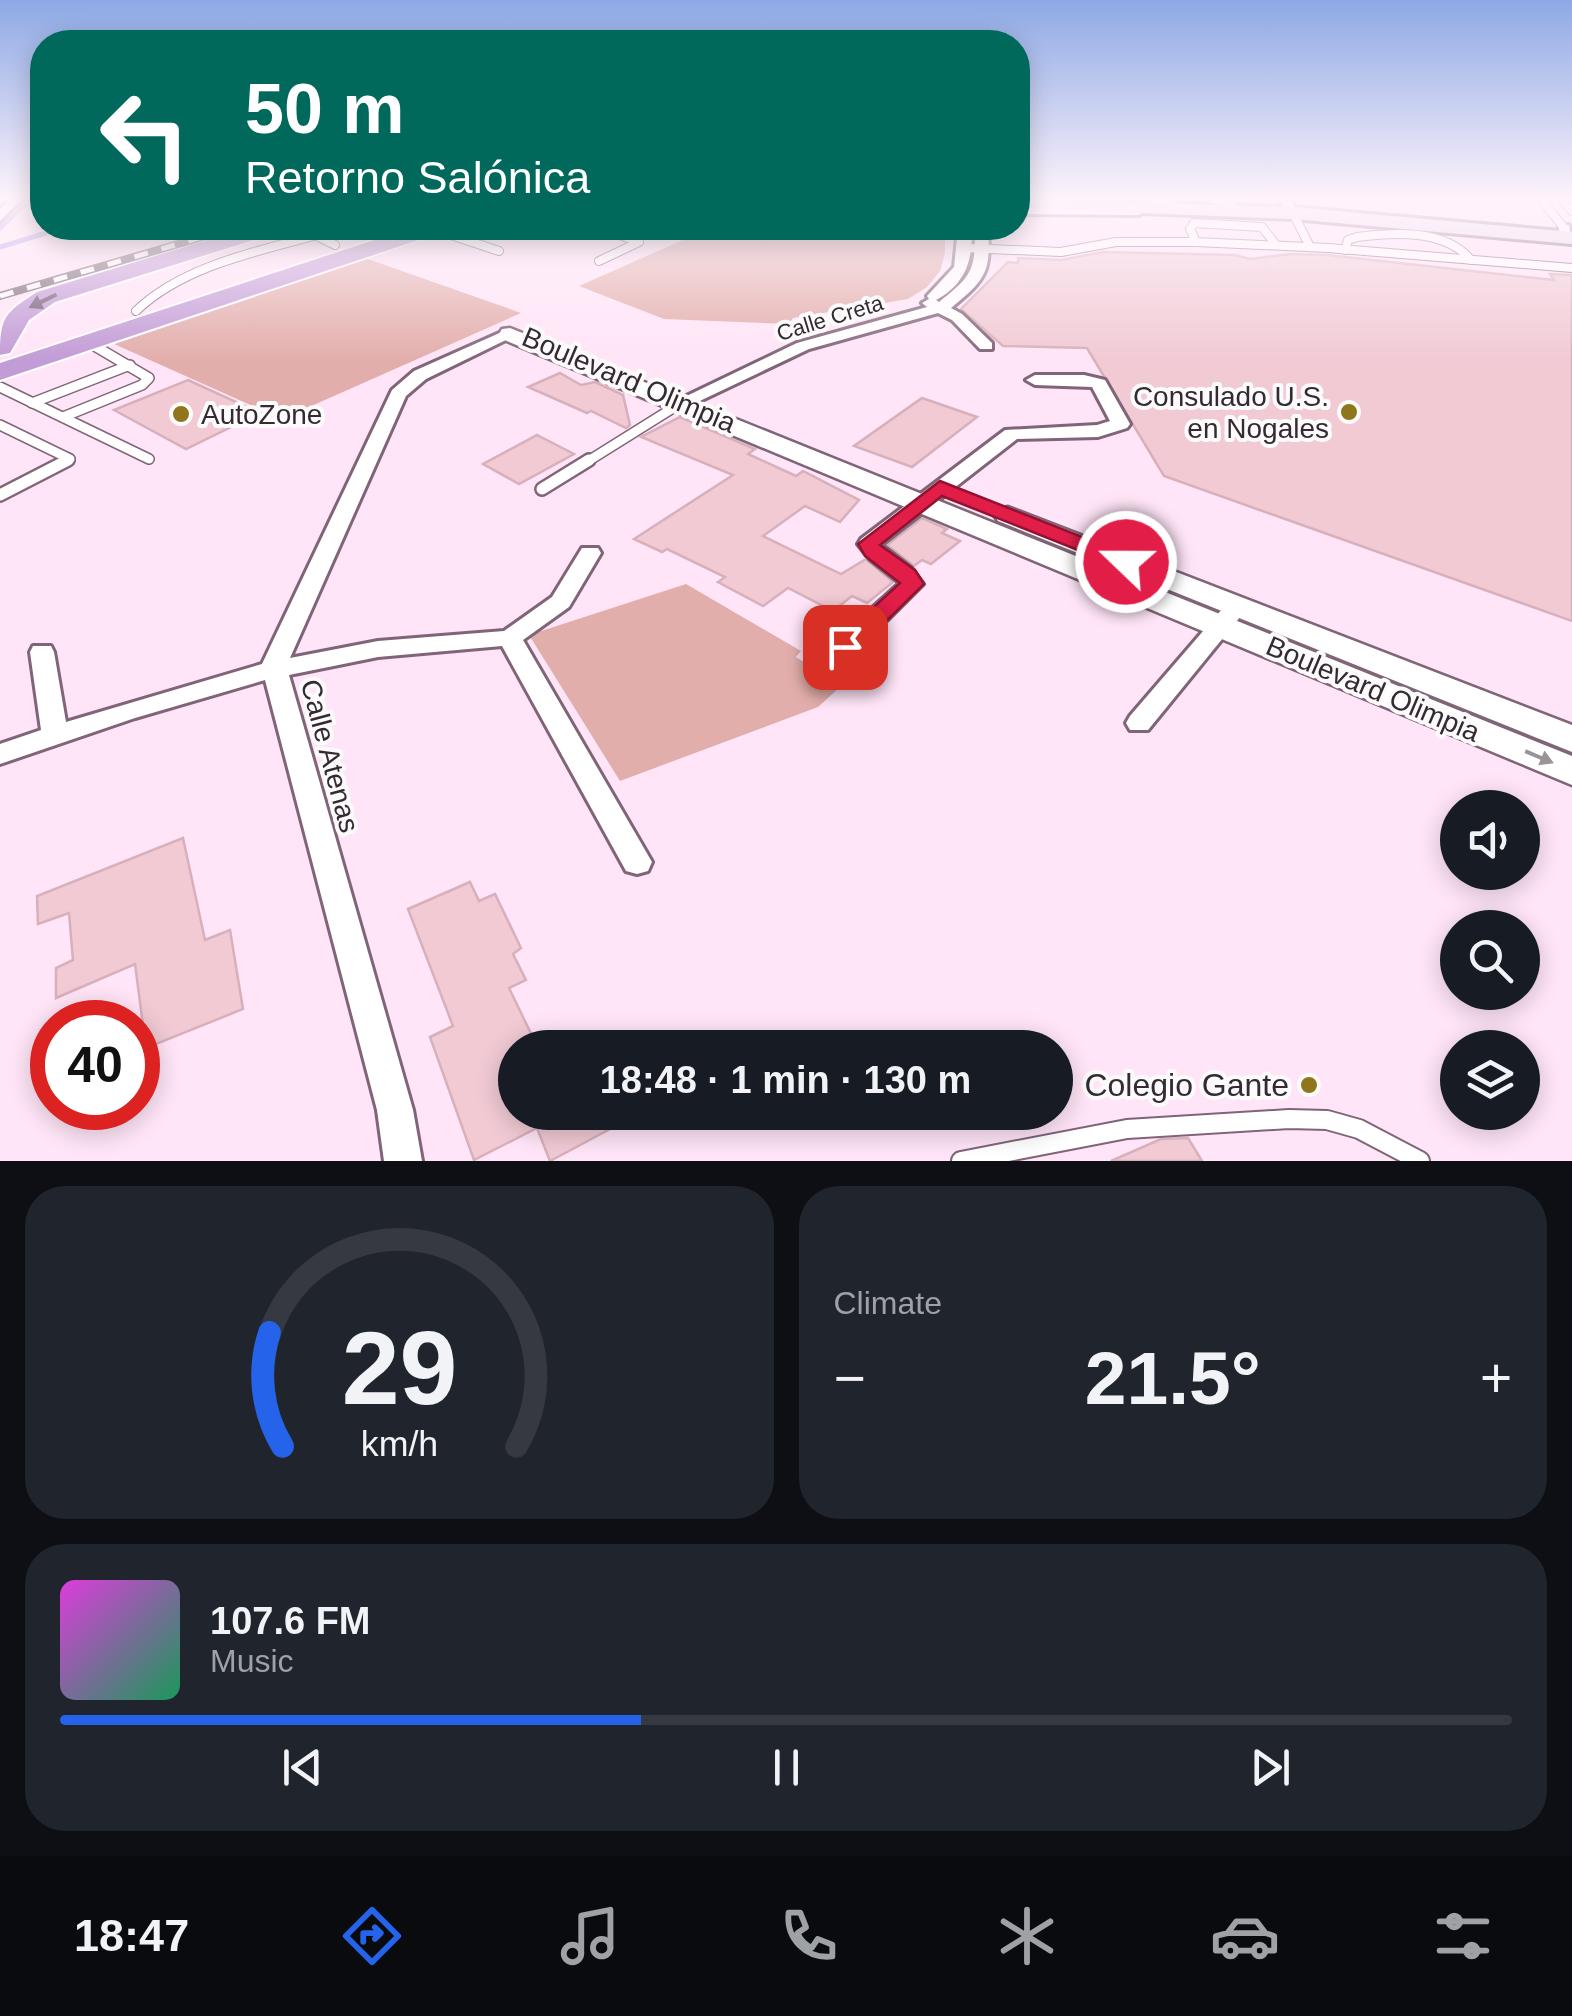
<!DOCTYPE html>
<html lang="en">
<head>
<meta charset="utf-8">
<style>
  :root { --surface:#171b24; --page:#20242c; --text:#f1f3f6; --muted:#9ea1a6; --line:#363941; --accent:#2563eb }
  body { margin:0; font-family:Helvetica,sans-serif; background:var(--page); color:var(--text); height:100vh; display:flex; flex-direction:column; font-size:38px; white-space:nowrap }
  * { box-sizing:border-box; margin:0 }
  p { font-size:32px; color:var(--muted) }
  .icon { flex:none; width:55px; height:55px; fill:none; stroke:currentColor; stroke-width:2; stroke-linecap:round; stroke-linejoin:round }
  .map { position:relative; height:1161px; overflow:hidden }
  .drawer { display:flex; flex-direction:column; gap:25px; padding:25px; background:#0d0f14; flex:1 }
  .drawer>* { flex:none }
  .guide { position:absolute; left:30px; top:30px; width:1000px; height:210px; border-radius:40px; box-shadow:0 5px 25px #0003; background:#00695c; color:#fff; overflow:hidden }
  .tools { position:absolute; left:1440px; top:790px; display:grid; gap:20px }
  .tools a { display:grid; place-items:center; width:100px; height:100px; border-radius:50%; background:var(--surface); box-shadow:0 5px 25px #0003; font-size:50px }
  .speed { position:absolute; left:30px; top:1000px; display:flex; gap:20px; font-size:50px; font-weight:700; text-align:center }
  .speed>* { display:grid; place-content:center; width:130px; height:130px; border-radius:50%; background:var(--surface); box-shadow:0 5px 25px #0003; line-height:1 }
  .speed .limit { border:15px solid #d22; background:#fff; color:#111 }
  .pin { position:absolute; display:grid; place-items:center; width:85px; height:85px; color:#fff; margin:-42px; border-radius:20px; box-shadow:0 5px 15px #0006 }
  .me { position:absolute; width:110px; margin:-55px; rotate:292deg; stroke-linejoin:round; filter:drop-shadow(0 0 8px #0008) }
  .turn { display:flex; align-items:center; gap:35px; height:210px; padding:0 50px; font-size:45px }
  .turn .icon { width:130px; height:130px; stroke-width:2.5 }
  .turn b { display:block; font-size:70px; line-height:85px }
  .big { font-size:75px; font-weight:600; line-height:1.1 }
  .drawer .card { flex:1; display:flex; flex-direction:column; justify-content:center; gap:15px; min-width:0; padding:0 35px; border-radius:40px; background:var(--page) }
  .drawer .dial { align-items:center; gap:0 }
  .dial svg { height:260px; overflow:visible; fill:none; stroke:var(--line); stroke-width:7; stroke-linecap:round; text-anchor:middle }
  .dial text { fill:var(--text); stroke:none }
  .song { display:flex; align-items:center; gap:30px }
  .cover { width:120px; height:120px; border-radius:15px; background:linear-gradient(135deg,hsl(300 70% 55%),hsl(150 70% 35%)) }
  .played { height:10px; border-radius:5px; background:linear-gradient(90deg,var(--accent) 40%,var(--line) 40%) }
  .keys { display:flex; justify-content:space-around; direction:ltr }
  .heat { display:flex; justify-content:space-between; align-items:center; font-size:55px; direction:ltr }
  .drawer .tiles { flex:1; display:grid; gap:25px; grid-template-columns:1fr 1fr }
  .card:last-child { grid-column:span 2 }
  .trip { position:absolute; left:498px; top:1030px; width:575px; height:100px; border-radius:50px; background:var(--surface); box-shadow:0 5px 25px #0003; font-weight:600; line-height:100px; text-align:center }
  .tabs { display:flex; height:160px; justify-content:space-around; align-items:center; background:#090b0e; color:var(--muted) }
  .tabs .icon { width:70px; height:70px }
  .tabs .selected { color:var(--accent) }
  .tabs b { font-size:45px; color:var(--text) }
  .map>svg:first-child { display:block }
  .green { fill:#e2aeab }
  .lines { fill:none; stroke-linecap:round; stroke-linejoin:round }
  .stream { stroke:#a499e0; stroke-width:5 }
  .building { fill:#f1cad4; stroke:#d7b0bb; stroke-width:2.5 }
  .service-far3-casing { stroke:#806478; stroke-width:10 }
  .service-far2-casing { stroke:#806478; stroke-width:12 }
  .service-far1-casing { stroke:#806478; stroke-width:16 }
  .service-casing { stroke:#806478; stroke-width:22 }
  .minor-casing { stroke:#806478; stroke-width:6 }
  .tertiary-casing { stroke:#806478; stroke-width:5 }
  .secondary-casing { stroke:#806478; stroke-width:6 }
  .trunk-casing { stroke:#fff; stroke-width:4 }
  .service-far3 { stroke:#fff; stroke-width:8 }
  .service-far2 { stroke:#fff; stroke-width:9 }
  .service-far1 { stroke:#fff; stroke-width:11 }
  .service { stroke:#fff; stroke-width:18 }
  .minor { fill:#fff; fill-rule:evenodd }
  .tertiary { fill:#fff; fill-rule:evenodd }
  .secondary { fill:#e8daef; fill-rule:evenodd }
  .trunk { fill:#c29cd6; fill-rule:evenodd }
  .rail-casing { stroke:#796974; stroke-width:8 }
  .rail { stroke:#fbfbfb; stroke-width:5; stroke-dasharray:14; stroke-linecap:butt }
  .oneway { fill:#6e5874 }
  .oneway2 { fill:#9a9498 }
  .route { fill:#e11d48; stroke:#92132f; stroke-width:2.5 }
  .poi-dot { fill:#8f751b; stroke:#fbfbfb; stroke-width:4 }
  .labels { text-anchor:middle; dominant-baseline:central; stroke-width:8; stroke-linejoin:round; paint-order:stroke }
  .far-street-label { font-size:22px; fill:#362a32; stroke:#fbfbfb }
  .street-label { font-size:28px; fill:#362a32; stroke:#fbfbfb }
  .poi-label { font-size:28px; fill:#362a32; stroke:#fbfbfb; text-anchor:end }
  .near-poi-label { font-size:32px; fill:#362a32; stroke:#fbfbfb; text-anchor:end }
</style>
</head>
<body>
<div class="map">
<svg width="1572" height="1161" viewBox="0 0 1572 1161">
  <rect width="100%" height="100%" fill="#ffe5f7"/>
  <!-- green -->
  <g class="green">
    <polygon points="710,228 793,231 801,228 945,228 945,253 940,271 927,287 908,299 793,318 789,324 664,319 579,286"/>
    <polygon points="365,258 521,313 282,419 114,344"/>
    <polygon points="686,584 801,651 796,657 841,686 818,707 620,781 529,635"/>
  </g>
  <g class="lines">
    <!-- stream -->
    <g class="stream">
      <polyline points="0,228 30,199"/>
      <polyline points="0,247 62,228"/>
    </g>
  </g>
  <!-- building -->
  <g class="building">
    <polygon points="1103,252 1235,255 1250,259 1291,254 1327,255 1554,280 1550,274 1572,275 1572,621 1164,476 1087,348 1003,346 961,309 1008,262 1018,263 1018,258 1061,260"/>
    <polygon points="560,373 581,385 595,382 623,395 630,425 626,428 591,411 587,413 528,387"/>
    <polygon points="188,380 260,413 186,449 114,410"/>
    <polygon points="922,398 977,417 912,467 854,446"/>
    <polygon points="680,417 755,449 748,454 796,476 803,471 859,500 840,522 805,506 763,536 841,574 866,559 893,582 867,603 852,596 833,611 788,588 763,606 718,582 725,577 667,549 662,552 634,539 733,475 641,437"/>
    <polygon points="537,435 574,454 519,484 483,464"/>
    <polygon points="922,518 947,529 942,533 960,541 931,564 922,560 914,566 887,545"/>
    <polygon points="183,838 205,940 230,930 243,1009 146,1048 135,964 56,998 56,968 73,960 69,913 38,924 37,896"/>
    <polygon points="470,882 479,901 495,894 521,948 513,954 526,980 509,988 538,1048 515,1048 515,1112 642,1112 550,1161 537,1128 474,1160 430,1037 453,1026 408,909"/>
    <polygon points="1188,1138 1202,1161 1111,1161 1161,1139"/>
  </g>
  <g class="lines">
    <!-- service-far3 casing -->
    <g class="service-far3-casing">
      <g id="service-far3">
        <polyline points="1213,199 1233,203"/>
        <polyline points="1541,199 1564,228"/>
        <polyline points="1562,199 1572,211"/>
        <polyline points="1293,213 1310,247"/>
        <polyline points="430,228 499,251"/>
        <polyline points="317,236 335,245"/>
        <polyline points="1196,242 1190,229 1194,223 1262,227 1276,245"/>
        <polyline points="967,248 1061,252 1116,242 1196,242 1328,248 1572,268"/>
        <path d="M1345,250L1348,240L1357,237C1394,232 1445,229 1471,260"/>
        <polyline points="599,261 639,242 601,228"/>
        <path d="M136,311C188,261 275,248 342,228"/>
      </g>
    </g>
    <!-- service-far2 casing -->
    <g class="service-far2-casing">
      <g id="service-far2">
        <polyline points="0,387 149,459"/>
        <polyline points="32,403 130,365"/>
        <polyline points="63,417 142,385 149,378 88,342"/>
        <polyline points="0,425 70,459 63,463"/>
        <polyline points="585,463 681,403"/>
      </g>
    </g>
    <!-- service-far1 casing -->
    <g class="service-far1-casing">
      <g id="service-far1">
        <polyline points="542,489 589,460"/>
        <polyline points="0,495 68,460"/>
      </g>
    </g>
    <!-- service casing -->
    <g class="service-casing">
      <polyline id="service" points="961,1161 1127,1129 1289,1119 1327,1120 1359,1129 1420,1161"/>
    </g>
    <!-- minor casing -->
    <g class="minor-casing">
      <g id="minor">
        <polygon points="10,199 22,199 0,221 0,209"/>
        <polygon points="1127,199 1173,199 1178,202 1172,206"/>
        <polygon points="1279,199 1291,199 1297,216 1289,216"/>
        <polygon points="1018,206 1139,207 1145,211 1139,215 1018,214"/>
        <polygon points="1559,225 1569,225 1572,242 1559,231"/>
        <path d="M958,228H971C974,259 965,285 936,300L939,302C973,275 975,271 975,228H988C991,273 986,279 951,308L962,314L992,343V349H980L952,320L938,313L809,349L687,407L681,408L672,403L797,343L927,307L922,303L929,299L927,296L954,267Z"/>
        <polygon points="504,331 518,334 426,379 406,396 290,658 378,641 504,631 552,597 582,548 598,548 601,553 569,607 523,640 652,862 648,871 637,874 626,871 502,646 378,657 289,675 413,1110 422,1161 384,1161 377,1110 265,680 135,718 0,764 0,744 41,730 30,652 33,646 51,646 54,652 66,722 262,664 392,390 414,371"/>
        <polygon points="1084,375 1105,380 1130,424 1127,428 1098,437 1017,439 881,545 911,568 923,584 854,653 836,653 833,647 836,641 900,583 871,560 858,544 861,539 1005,430 1097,425 1110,421 1092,387 1035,385 1026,380 1035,375"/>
        <polygon points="1237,599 1249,606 1245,611 1148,730 1130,730 1126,723 1130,716 1229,601"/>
      </g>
    </g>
    <!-- tertiary casing -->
    <g class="tertiary-casing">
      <g id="tertiary">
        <polygon points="510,328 1572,756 1572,785 502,339 499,334 502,329"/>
        <polygon points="1008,507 1572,725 1572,752 998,521 994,515 998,509"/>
      </g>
    </g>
    <!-- secondary casing -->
    <g class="secondary-casing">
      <polygon id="secondary" points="1018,199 1293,207 1572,232 1572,244 1293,219 1018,208"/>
    </g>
    <!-- trunk casing -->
    <g class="trunk-casing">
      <g id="trunk">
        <path d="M247,228H279L276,233L55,302L29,320L10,353L0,355C0,316 5,313 37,292Z"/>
        <polygon points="411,228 442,228 439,233 0,380 0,363"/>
      </g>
    </g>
    <!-- service-far3 -->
    <use href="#service-far3" class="service-far3"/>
    <!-- service-far2 -->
    <use href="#service-far2" class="service-far2"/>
    <!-- service-far1 -->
    <use href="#service-far1" class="service-far1"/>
    <!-- service -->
    <use href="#service" class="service"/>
    <!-- minor -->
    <use href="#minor" class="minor"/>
    <!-- tertiary -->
    <use href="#tertiary" class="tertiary"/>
    <!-- secondary -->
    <use href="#secondary" class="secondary"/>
    <!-- trunk -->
    <use href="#trunk" class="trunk"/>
    <!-- rail casing -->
    <g class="rail-casing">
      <polyline id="rail" points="0,296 233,228"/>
    </g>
    <!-- rail -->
    <use href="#rail" class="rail"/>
  </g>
  <!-- one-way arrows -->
  <defs><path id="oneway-solid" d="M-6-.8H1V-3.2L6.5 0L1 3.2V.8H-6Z" transform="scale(2.5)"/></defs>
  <use class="oneway" href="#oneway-solid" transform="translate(43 301) rotate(154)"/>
  <use class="oneway2" href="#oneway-solid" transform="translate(1539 757) rotate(23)"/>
  <!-- sky -->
  <linearGradient id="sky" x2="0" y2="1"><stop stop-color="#8da9e5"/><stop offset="0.55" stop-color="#fff3fb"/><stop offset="1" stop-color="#fff3fb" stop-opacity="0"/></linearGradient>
  <rect width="1572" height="361" fill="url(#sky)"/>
  <!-- route -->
  <polygon class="route" points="940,481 1133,557 1137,562 1126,568 1118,566 942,496 880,545 915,570 924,584 854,653 837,653 833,647 837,641 900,583 865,556 858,544"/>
  <!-- markers -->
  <g class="poi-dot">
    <circle cx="1349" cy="412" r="10"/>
    <circle cx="181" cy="414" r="10"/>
    <circle cx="1309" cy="1085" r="10"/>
  </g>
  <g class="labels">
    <!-- far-street labels -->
    <g class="far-street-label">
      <text transform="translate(830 318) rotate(-17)">Calle Creta</text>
    </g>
    <!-- street labels -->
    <g class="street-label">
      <text transform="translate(629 380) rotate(23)">Boulevard Olimpia</text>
      <text transform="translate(1373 689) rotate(23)">Boulevard Olimpia</text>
      <text transform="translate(330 756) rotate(75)">Calle Atenas</text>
    </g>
    <!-- poi labels -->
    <g class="poi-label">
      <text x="1329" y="396">Consulado U.S.<tspan x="1329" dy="32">en Nogales</tspan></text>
      <text x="201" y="414" text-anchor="start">AutoZone</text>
    </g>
    <!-- near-poi labels -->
    <g class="near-poi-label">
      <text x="1289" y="1085">Colegio Gante</text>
    </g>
  </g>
</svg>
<div class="tools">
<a><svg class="icon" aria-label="sound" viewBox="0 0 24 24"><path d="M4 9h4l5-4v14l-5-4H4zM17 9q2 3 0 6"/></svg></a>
<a><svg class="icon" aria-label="search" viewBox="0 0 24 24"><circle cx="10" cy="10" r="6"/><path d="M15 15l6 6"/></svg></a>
<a><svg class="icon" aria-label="layers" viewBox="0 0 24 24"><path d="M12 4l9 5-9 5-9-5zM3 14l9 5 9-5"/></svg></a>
</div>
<div class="speed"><div class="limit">40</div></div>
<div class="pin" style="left:845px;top:647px;background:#d93025"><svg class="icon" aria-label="arrive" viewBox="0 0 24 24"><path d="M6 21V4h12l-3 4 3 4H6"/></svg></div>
<svg class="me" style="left:1126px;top:562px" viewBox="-20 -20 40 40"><circle r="17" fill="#e11d48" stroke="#fff" stroke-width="3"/><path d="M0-11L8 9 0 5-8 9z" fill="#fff"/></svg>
<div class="trip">18:48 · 1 min · 130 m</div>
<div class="guide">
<div class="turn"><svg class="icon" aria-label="left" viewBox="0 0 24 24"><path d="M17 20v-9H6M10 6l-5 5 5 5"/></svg><div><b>50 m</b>Retorno Salónica</div></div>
</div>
</div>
<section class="drawer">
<div class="tiles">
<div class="card dial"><svg viewBox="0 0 100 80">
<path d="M14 69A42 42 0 1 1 86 69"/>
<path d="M14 69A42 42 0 0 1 10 34" stroke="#2563eb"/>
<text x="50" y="56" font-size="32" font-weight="700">29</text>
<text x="50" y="72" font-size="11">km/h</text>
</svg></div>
<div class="card"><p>Climate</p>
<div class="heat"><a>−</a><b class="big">21.5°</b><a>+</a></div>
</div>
<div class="card">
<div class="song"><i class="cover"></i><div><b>107.6 FM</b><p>Music</p></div></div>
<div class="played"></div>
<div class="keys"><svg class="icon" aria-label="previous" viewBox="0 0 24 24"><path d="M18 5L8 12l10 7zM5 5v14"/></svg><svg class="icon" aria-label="pause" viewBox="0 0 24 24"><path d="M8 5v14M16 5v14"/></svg><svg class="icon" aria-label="next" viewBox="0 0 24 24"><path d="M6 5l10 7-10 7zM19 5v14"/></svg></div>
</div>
</div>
</section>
<nav class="tabs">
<b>18:47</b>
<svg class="icon selected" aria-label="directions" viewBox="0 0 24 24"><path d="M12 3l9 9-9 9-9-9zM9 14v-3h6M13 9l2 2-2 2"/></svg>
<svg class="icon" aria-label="music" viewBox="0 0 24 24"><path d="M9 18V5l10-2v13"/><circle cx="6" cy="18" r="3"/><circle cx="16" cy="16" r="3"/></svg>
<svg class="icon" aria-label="phone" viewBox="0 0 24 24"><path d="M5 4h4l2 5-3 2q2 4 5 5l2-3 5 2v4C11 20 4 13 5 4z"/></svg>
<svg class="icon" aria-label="climate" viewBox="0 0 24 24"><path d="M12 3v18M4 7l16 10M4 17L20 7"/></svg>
<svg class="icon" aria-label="car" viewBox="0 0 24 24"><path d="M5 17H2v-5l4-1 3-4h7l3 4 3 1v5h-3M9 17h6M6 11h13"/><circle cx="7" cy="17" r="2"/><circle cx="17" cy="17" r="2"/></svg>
<svg class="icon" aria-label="filters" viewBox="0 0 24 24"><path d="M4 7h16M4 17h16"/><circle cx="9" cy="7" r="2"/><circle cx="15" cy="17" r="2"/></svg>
</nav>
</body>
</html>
